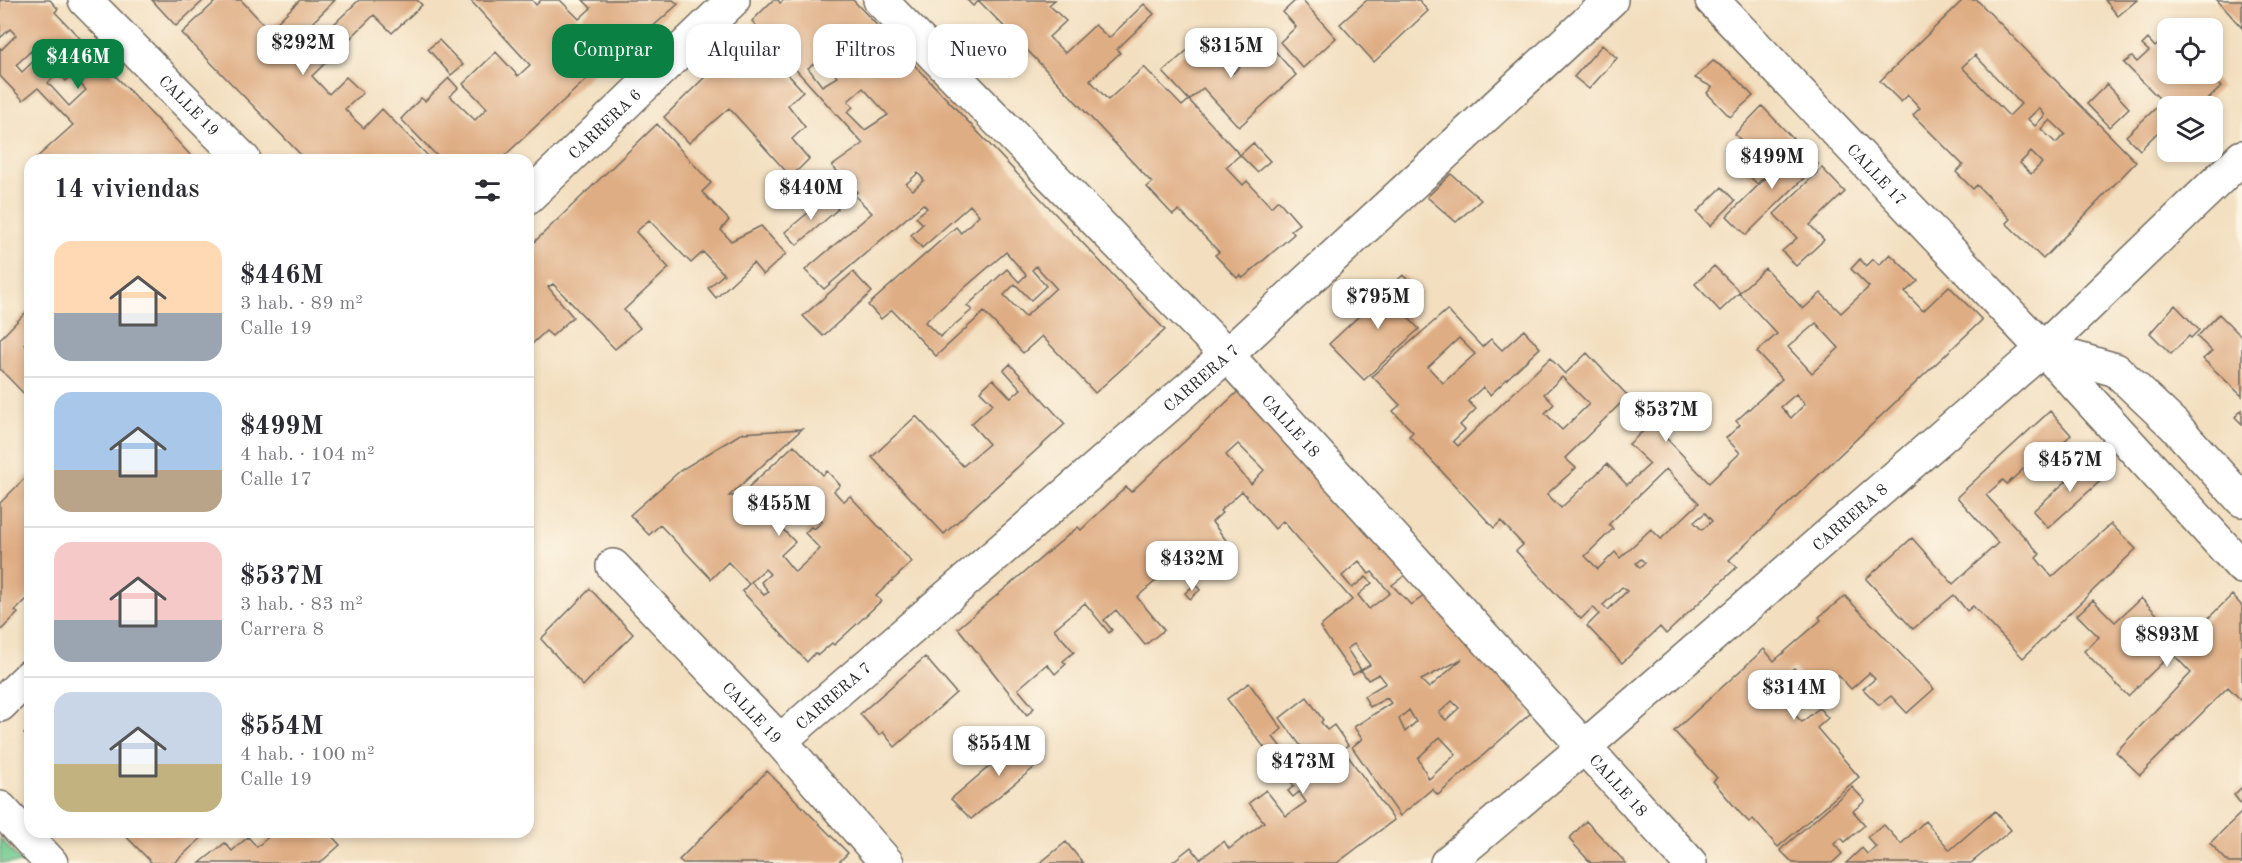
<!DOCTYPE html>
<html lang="es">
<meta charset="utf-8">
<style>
body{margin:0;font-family:"Old Standard TT",serif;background:#f2f2f3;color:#2b2b33;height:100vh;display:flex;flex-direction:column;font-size:22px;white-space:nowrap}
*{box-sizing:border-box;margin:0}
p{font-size:20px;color:#7c7c81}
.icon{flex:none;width:33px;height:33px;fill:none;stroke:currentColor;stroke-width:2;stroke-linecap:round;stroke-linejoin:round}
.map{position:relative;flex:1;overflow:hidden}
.side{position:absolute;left:24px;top:154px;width:510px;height:684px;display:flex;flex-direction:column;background:#fff;border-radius:18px;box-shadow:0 3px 9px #0003}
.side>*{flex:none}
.hud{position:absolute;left:552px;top:24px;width:570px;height:54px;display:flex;gap:12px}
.fabs{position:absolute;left:2157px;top:18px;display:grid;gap:12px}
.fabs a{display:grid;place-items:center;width:66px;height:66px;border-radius:12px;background:#fff;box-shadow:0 3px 9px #0003;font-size:30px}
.price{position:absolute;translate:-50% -51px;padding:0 14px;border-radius:12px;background:#fff;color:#222;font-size:20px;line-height:39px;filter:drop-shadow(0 2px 3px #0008)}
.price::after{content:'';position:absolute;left:50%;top:36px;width:18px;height:14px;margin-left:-9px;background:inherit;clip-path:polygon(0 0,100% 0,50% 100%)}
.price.active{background:#0b8043;color:#fff}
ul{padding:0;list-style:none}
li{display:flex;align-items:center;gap:18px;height:150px;padding:0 30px}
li+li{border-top:2px solid #e1e1e2}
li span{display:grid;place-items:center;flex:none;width:168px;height:120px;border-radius:18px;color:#555}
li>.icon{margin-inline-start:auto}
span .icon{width:72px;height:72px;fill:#fffc;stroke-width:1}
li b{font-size:26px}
h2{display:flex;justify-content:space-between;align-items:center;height:72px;padding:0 30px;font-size:26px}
.chip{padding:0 21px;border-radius:18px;background:#fff;box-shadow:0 3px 9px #0003;font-size:21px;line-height:54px}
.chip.active{background:#0b8043;color:#fff}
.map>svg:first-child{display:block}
</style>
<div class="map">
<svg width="2242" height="863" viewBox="0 0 2242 863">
<rect width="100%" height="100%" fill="#fcf5e5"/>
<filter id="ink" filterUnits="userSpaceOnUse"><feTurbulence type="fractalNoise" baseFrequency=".0167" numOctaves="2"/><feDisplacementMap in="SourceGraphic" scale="12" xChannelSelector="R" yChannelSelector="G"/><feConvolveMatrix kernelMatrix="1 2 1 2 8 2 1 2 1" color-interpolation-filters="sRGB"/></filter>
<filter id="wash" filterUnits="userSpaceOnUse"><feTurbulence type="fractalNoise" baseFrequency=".008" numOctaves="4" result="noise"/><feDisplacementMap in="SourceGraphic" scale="24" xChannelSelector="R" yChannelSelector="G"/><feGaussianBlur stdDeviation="1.35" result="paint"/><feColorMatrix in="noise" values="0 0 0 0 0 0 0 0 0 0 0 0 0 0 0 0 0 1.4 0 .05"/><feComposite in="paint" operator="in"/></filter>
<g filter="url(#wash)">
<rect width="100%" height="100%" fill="#f3dfc0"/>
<path fill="#73cb91" stroke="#4f7b5e" stroke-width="1.5" d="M0,838L22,863H0Z"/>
<g id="blocks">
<path fill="#dfad84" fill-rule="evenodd" d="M0,0H50L58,9L55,12L195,160H34L73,125L38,88L23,100L0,76V48L2,49L16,35L10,29L0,38ZM31,51L37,58L22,72L16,65ZM58,72L66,81L72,75L86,90L69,106L48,83Z
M152,0H204L176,26Z
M217,0H241L269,30L300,0H335L293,42L304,53L359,0H417L422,5L392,33L374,15L312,76L329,94L346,77L363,93L345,109L356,121L364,128L382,109L432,160H306L182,33Z
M470,0H532L536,5L541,0H560L579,19L591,8L583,0H673L678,4L629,48L625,43L500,160H441L401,119L421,98L425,101L449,78L458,88L450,96L475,120L487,108L463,84L496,52L518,76L530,65Z
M773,0H778L780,3L784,0H853L1165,330L1095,393L1042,336L1023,353L984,312L936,356L892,310L881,319L868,305L956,227L961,233L979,215L970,205L922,248L911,235L923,224L916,217L927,208L923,204L824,289L805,270L872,213L854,195L857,192L832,166L863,144L752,21ZM842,51L855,64L845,71L835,59ZM822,58L837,77L822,86L808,68ZM863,88L888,115L865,130L847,112L853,107L848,101ZM918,173L924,180L913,190L906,184ZM1006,252L1026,275L1019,282L1007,269L967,306L972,310L940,337L925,322ZM1036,266L1056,288L1025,317L1004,295L1015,284L1031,300L1046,286L1032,270Z
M967,0H1055L1049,5L1066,21L1049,37L1065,53L1095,25L1109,38L1144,4L1154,14L1117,49L1120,53L1090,80L1108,100L1144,67L1182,106L1189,100L1240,155L1226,167L1243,185L1247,181L1271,207L1278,200L1299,224L1291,230L1294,234L1243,278L1240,275L1237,278L1215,255L1219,252L1179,210L1173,215L1147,187L1152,183L1031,54L979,1L973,6Z
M1296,0H1302L1336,38L1303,68L1280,42L1296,27L1283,12Z
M1367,0H1419L1428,11L1374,62L1340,24Z
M1963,0H1977L2136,162L2043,259L2006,223L2010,219L1977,185L1973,189L1956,172L1963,165L1913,115L1920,108L1908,95L1901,102L1880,81ZM1975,55L2021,104L2009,116L1962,67ZM2039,108L2045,115L2035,126L2028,119ZM2050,120L2065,134L2056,143L2041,129ZM2031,152L2042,163L2031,174L2020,163Z
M2105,0H2137L2118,16Z
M2217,0H2242V28Z
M750,33L803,91L788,105L805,127L792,139L809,159L791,177L729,108L689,143L664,117Z
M2168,35V74H2207L2221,87L2201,106H2167L2124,63L2132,57L2137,62L2149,51L2142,45L2148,39L2155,47Z
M1202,37L1233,73L1267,42L1296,75L1239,127L1203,88L1189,100L1163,72Z
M439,40L463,65L451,75L428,49Z
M1602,45L1617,58L1589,89L1574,77Z
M1713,61L1729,71L1753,96L1730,117L1707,93L1712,87L1695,78Z
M2107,84L2129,108L2109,127L2087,104Z
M1762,106L1798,144L1757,184L1743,169L1755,156L1735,134Z
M2158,106L2168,116V122L2140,150L2126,136Z
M657,124L711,183L702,192L729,220L721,230L731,241L761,226L786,254L763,275L753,263L716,298L708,288L724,274L703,252L691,263L649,220L636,232L669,268L624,310L640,328L615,349L553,284L548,287L573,317L552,336L546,331L532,344L528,340V248Z
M1253,143L1270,161L1257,172L1240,155Z
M1799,145L1818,164L1746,235L1727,216Z
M1822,168L1845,192L1810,225L1824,240L1796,266L1782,251L1797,238L1774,214Z
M1451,174L1481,200L1456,222L1427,197Z
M1722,187L1735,201L1710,226L1697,212Z
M827,197L838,209L797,245L785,232Z
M1890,254L1918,281L1905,292L1923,311L1949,286L1982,320L1729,560L1737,567L1666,634L1660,627L1622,663L1587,626L1599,614L1593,607L1581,619L1558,596L1516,551L1523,545L1501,521L1494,528L1409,436L1413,432L1393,411L1400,405L1372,376L1447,310L1482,347L1491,339L1502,350L1524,330L1540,348L1490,395L1483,387L1468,401L1476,409L1460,425L1465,430L1453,441L1458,446L1550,358L1565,374L1587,353L1628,396L1565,458L1576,468L1547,494L1561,508L1607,464L1627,485L1650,464L1629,444L1652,423L1709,483L1740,453L1726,438L1740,425L1736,421L1782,379L1757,352L1777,334L1739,293L1720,311L1695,284L1714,266L1740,292L1765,268L1803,309L1821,293L1841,313L1869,287L1851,269L1860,259L1866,266L1873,259L1879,265ZM1816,323L1839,348L1812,373L1788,347ZM1459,338L1475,354L1443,383L1428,367ZM1562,377L1589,404L1562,430L1545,413L1554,404L1544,394ZM1796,394L1805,404L1791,418L1781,407ZM1666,469L1699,503L1661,539L1651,529L1620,558L1615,552L1598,569L1585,556L1613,529L1609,524ZM1705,513L1712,521L1702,530L1694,522ZM1641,559L1645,563L1640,568L1636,563ZM1622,587L1627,591L1608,610L1603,605Z
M853,272L872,292L823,336L803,316Z
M1403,275L1420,293L1402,311L1419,329L1364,380L1329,344Z
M2175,305L2199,330L2191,338L2189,336L2171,354L2150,333Z
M30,308V339L24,344L30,351V400L0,369V339Z
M2219,314L2242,337V396L2203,359L2212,351L2197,337Z
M1010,364L1065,424L944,534L872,457L916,416L963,466L989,444L971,424L993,404L980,391L993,379L1011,398L1021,389L1004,370Z
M1248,382L1415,568L1392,585L1411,605L1434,589L1531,713L1438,795L1432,789L1400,816L1352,747L1362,739L1354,727L1391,703L1387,698L1370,707L1364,696L1386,683L1379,674L1368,680L1361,670L1370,665L1354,644L1347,649L1361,670L1353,675L1320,627L1352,600L1283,521L1275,529L1242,491L1220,511L1222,513L1212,522L1229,544L1222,550L1219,546L1208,556L1199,544L1137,597L1164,630L1145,645L1116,610L1104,620L1112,630L1109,633L1085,603L1054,629L1074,652L1063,661L1066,664L1055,674L1047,664L1018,689L1034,708L1027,715L958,628L1078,527L1081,530L1126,487L1131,492ZM1238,444L1264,470L1251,484L1226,455ZM1359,561L1369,574L1372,572L1390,593L1369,609L1358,595L1372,583L1366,577L1352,588L1342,576ZM1462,659L1429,688L1421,680ZM1452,701L1459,708L1446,720L1439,713ZM1409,710L1416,722L1405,732L1399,719ZM1440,737L1456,754L1429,779L1418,758Z
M2242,410V424L2235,417Z
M2050,411L2071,435L2034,468L2030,463L2007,484L2003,480L1986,495L2040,554L2036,558L2052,577L2111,524L2136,549L2023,658L1973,606L1967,611L1954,595L1913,629L1866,579L1912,538L1953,584L1998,543L1957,497Z
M802,429L729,496H739L794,445L823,475L827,471L840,485L834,491L841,499L844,501L850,496L912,562L876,596L881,601L858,623L834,645L832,643L818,655L815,653L807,662L742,591L749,584L728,562L711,579L660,525L649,535L630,515L681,470L742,433ZM799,497L822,522L814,529L811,527L805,533L820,549L795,572L781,555L795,542L774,520ZM765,569L770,574L761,582L769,592L764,595L751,582Z
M2092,458L2107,475L2048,528L2033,511Z
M30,473V596L15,611L18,613L0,631V503Z
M1195,584L1200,590L1190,599L1185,593Z
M590,589L633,634L583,686L541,639Z
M2232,595L2242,606V701L2228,687L2140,775L2116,752L2191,673L2172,653L2128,696L2084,651L2099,637L2077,615L2093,600L2115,622L2141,598L2184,642Z
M1845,596L1934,689L1907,713L1891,696L1879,705L1863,689L1875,679L1869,673L1851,689L1838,675L1815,693L1794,668L1786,674L1809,699L1793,713L1802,722L1819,708L1828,718L1817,728L1859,777L1778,847L1753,819L1749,822L1740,813L1713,781L1717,778L1674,731L1764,649L1774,661L1821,620L1819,617Z
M925,657L956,693L895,747L883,732L879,735L860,714Z
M1249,683L1282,729L1273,737L1288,756L1298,751L1314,772L1318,769L1280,718L1307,697L1323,720L1321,722L1327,730L1334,725L1348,745L1343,749L1394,820L1337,863H1171L1191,847L1200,859L1224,841L1229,849L1264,822L1249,803L1266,790L1286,816L1306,802L1299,792L1293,797L1288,791L1294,786L1227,699Z
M30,728V740L24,734Z
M1026,735L1046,758L971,819L951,799Z
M767,771L848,853L838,863H683L679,860Z
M1852,787L1865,801L1853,811L1865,825L1845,842L1841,838L1834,844L1842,854L1832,863H1793L1780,850Z
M2242,787V805L2234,795Z
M1995,811L2011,830L1971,863H1846L1862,848L1867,854L1876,847L1867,837L1884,825L1901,844L1925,821L1950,850Z
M2242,812V863H2229L2210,843Z
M1586,821L1623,860L1626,863H1591L1569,839Z
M122,832H208L174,863H152Z
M274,832H328L340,845L320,863H200L225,843L232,851L248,837L257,847Z
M1066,842L1083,863H1040Z"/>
</g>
</g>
<g filter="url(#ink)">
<use href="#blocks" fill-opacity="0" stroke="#716a5f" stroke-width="1.5"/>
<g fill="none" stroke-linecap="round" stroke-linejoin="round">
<g stroke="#716a5f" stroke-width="36">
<g id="street">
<path id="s1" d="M85,0L244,160"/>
<path id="s2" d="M880,0L1227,355L1690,863"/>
<path id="s3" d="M1712,0L2043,349L2242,567"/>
<path id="s4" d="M528,197L733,0"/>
<path d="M2043,349L2116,370L2174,425L2242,500"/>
<path id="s5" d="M613,566L780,741L887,863"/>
<path d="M0,705L30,676"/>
<path id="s6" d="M780,741L1227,355L1611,0"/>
<path d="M0,808L51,863"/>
<path id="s7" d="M1447,863L1583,748L2043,349L2242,157"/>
</g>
</g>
<use href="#street" stroke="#fff" stroke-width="33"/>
</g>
</g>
<g text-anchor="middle" stroke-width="5" stroke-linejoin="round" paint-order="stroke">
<g font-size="16" fill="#2b2b2b" stroke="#fcf5e5">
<text dy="6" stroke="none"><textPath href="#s1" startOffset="148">CALLE 19</textPath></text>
<text dy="6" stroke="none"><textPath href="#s4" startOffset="106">CARRERA 6</textPath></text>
<text dy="6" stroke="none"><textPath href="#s3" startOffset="240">CALLE 17</textPath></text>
<text dy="6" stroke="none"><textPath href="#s6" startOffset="556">CARRERA 7</textPath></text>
<text dy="6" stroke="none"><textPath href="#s2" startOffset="592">CALLE 18</textPath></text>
<text dy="6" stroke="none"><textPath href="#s7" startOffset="531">CARRERA 8</textPath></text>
<text dy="6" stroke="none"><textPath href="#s6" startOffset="70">CARRERA 7</textPath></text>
<text dy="6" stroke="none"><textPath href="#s5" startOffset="202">CALLE 19</textPath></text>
<text dy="6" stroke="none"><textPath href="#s2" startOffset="1078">CALLE 18</textPath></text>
</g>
</g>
</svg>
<div class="fabs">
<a><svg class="icon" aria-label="locate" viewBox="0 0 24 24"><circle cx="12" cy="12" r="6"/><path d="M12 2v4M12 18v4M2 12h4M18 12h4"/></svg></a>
<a><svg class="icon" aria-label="layers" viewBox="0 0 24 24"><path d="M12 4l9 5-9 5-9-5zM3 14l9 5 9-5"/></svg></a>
</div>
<b class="price" style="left:303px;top:76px">$292M</b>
<b class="price" style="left:1231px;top:79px">$315M</b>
<b class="price active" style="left:78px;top:90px">$446M</b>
<b class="price" style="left:1772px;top:190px">$499M</b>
<b class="price" style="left:811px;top:221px">$440M</b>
<b class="price" style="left:1378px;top:330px">$795M</b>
<b class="price" style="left:1666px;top:443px">$537M</b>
<b class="price" style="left:2070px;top:493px">$457M</b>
<b class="price" style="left:779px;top:537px">$455M</b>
<b class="price" style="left:1192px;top:592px">$432M</b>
<b class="price" style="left:2167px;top:668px">$893M</b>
<b class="price" style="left:1794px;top:721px">$314M</b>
<b class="price" style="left:999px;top:777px">$554M</b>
<b class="price" style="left:1303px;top:795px">$473M</b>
<div class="hud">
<a class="chip active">Comprar</a>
<a class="chip">Alquilar</a>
<a class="chip">Filtros</a>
<a class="chip">Nuevo</a>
</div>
<section class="side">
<h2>14 viviendas<svg class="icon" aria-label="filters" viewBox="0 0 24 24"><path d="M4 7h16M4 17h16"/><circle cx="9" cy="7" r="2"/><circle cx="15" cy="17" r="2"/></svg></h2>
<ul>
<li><span style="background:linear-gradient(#ffd9b3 60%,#9aa5b1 0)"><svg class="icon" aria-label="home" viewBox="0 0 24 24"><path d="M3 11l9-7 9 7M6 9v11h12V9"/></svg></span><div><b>$446M</b><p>3 hab. · 89 m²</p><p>Calle 19</p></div></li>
<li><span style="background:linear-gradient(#a9c7e8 65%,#b9a48a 0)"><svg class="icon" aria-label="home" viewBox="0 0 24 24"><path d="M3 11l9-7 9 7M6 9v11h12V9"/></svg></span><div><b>$499M</b><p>4 hab. · 104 m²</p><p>Calle 17</p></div></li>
<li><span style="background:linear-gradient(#f6c9c9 65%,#9aa5b1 0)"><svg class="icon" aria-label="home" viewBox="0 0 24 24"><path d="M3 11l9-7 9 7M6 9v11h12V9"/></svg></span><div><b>$537M</b><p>3 hab. · 83 m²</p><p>Carrera 8</p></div></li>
<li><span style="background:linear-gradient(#c9d6e8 60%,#c2b280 0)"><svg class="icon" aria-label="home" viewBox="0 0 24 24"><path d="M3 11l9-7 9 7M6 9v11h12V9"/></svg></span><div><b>$554M</b><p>4 hab. · 100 m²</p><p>Calle 19</p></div></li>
</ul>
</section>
</div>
